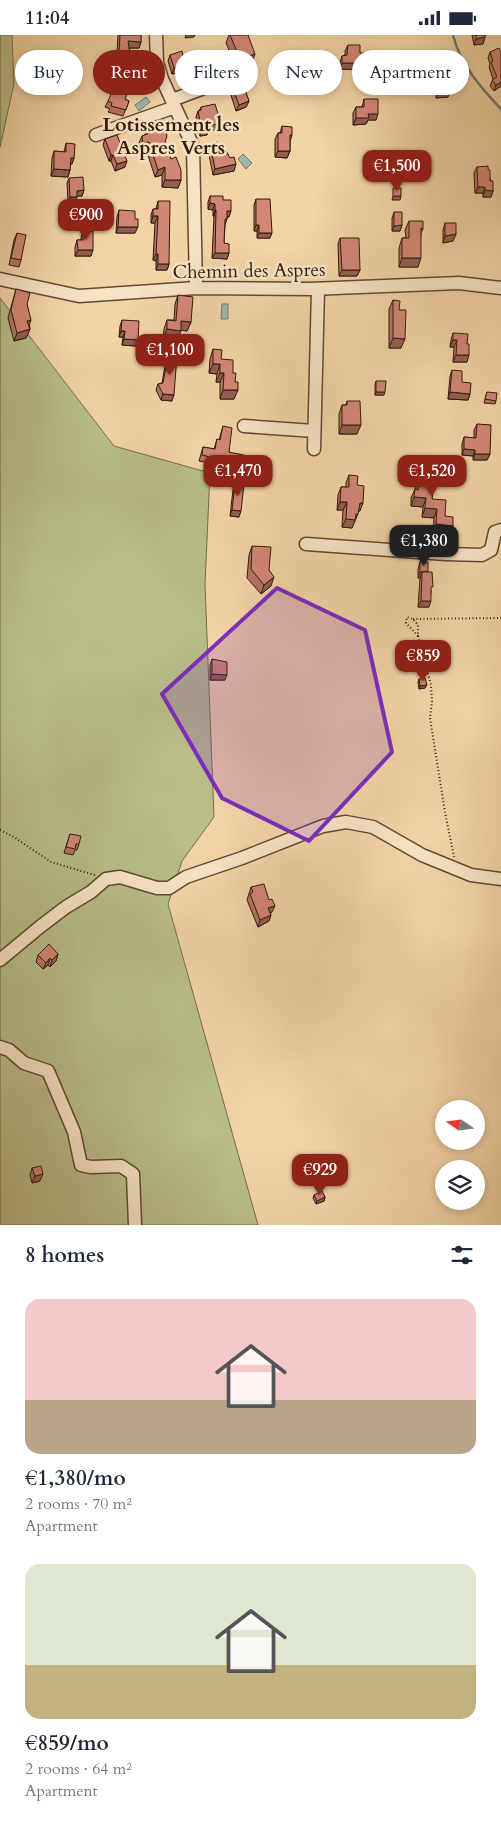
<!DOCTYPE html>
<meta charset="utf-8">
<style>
body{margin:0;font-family:Cardo,serif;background:#f2f2f3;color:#1f2937;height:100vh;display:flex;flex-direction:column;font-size:19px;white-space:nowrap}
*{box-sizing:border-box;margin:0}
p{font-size:16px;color:#747a83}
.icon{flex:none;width:28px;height:28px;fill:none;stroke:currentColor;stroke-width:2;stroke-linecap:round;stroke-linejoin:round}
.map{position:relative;height:1190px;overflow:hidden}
.side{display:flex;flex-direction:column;background:#fff;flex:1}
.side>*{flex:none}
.banner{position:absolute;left:15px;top:15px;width:471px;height:45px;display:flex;gap:10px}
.needle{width:32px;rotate:284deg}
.tools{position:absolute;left:435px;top:1065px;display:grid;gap:10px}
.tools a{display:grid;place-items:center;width:50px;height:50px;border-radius:50%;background:#fff;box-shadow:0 2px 8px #0003;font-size:25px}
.price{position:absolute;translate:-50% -42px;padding:0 11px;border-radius:10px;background:#8f2418;color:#fff;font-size:16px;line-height:32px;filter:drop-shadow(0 1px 2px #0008)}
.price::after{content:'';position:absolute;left:50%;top:30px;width:15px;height:11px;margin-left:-8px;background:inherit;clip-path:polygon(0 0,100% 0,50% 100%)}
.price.current{background:#222;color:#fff}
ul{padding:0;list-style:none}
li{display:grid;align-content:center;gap:10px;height:265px;padding:0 25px}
li span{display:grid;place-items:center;height:155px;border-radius:15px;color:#555}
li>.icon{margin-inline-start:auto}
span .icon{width:90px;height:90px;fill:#fffc;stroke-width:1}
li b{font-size:21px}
h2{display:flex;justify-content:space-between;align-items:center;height:60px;padding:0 25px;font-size:21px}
.chip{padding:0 18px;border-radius:22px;background:#fff;box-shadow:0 2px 8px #0003;font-size:18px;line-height:45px}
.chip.current{background:#8f2418;color:#fff}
.status{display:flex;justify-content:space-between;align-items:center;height:35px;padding:0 25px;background:#fff;direction:ltr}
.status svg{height:14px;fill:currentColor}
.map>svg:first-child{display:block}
</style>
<div class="status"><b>11:04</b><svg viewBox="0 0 49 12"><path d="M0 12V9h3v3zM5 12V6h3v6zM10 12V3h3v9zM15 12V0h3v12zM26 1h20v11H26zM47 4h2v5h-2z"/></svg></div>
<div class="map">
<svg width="501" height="1190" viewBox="0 0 501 1190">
<rect width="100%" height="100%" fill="#f3d4a6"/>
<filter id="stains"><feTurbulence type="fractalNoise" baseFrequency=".004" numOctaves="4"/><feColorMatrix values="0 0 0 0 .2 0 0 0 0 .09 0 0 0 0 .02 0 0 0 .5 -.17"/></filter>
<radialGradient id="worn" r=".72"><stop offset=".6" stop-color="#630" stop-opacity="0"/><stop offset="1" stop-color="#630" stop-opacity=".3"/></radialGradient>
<path fill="#b8bd89" stroke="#746c49" d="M0,0H12L14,49L0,112Z
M0,263L114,411L210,438L205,549L214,782L182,826L168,869L258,1190H0Z"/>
<path fill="#9db7ae" stroke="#71796c" d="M146,62L150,67L139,76L135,70Z
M243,119L252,128L246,134L238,124Z
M222,269H228V284H221Z
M320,1125L328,1144L320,1147L312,1129Z"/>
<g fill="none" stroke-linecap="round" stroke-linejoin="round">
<path stroke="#71796c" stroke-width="2.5" d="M453,0C460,29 481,53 501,74"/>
<g stroke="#614930" stroke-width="15">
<path id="minor" d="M156,0L157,27L162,44L193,111L196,253
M172,65L220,47
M96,100L175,72
M0,244L79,261L196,253L310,254L459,248L501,253
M244,391L314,396
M314,414L318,254
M306,509L446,519L482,520L491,515L495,497L501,495
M0,925L41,891L66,872L91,857L106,844L120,842L157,853H169L186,842L242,823L323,791L346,787L373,792L422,820L471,840L501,844
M0,1012L9,1015L24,1028L48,1036L74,1097L81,1130L91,1132L121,1131L133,1139L135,1190"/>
</g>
<path stroke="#301b09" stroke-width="2" stroke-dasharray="1 2.5" stroke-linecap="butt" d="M413,584L501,583
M418,601L406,588L407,582L413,584L418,590V601L431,650L432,666L430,683L445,777L454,822
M0,795L14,802L51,827L95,840"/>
<use href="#minor" stroke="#f7e3c5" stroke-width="12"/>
</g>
<path fill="#b57365" stroke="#301b09" d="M118,0H141V7L139,13H129L133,39L131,45L122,46V42L110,43L109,33L111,27H113V24L115,18H117Z
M229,0H248L252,28L237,33L226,8Z
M472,0H485V2L483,9L474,10Z
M348,10L363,35L340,34V27L342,21L345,20V16Z
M490,17H501V51L494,56L490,51L493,44L489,32L490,29L488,23Z
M170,20L183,21L197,32L195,38L179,43L177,38L172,39L168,26Z
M438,37L451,55L448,62L436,63V44Z
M231,48L247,54L246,58L249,66L246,72L236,76L229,54Z
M125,64L129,66L123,81L108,77L110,74L105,72L108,66Z
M364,64L376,85H368L366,89L353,90V78L356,72H362Z
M201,72L219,94L208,96L207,100L200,101L196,82L198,76H199Z
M147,90L165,107L171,124L181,145L178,153L162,152V140L155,142L146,114L141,115L139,108L142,101L145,100V98Z
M282,91L292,100L290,107V116L287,123L275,122V104L278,98H280Z
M105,104L125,132L115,136L111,126H109L103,110Z
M66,108L74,123L72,129H70V135L68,142L51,141L52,123L54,116L64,117Z
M210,109L217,111L234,136L213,140L208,115Z
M477,132L488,134L493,156L491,162H483V158H475L474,138Z
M69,143L84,155L82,161H77L75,168H68L67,148Z
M210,161L223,165L229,182H227V184L225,190L224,208L229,218L227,224L212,223L214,181H213V175L208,174V167Z
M256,164L270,203H257V196H254V170Z
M158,166L169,229L167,235H156V226L153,225L155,188H151V180L153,174H156Z
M119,175L135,184V198H116L117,182Z
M394,177L402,190L400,196H392V183Z
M409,186L423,194L421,198L418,232H399V213L402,203H406L405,195Z
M445,188L456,199L453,206L443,208V195Z
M83,196L91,221H75V212L77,205H81V202Z
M17,198L21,225L19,232L9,230L14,205Z
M340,203L360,235L357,241H339L338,209Z
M16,254L27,269L30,294L26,303L14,306L8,283Z
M178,260L191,287L187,296L181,295L177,305L163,304L164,294L167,285H174L175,269Z
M393,265L399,275L401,313H389V274Z
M122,285L136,311L122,310L123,302H119L120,291Z
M453,298L467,309V327H453L454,312H450L451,305Z
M213,314L233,338L234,364H220V347H216L217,339L209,338L210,324Z
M168,320L172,366L161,365L156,355L158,349L162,348L166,325Z
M452,335L470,359L468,365L448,364L450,341Z
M376,346L384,360H375V349Z
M487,357L496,366L495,369L484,368Z
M347,366L357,399H339V379L342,370H346Z
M477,389L490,419L487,425H473V421L462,420V409L464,402L474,403V395Z
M223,391L229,417L246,429L244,435L212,427V429L199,426L203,412L214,414L217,404L219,405Z
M420,431L431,455L432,464L453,491L449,500L433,498L434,483L422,482L423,472L411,471V463L415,454L416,440Z
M349,440L357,450L360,476H358L352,493L342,492L343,475H337L338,460L341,452H346V448Z
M235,449L239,482L230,481L233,455Z
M252,511L269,535L271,551L261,559L247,543L249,520Z
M420,527L428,537L431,557L429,572H418L420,543H418V534Z
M212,624L225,645H210V630Z
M419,644L425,653L419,654L418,647Z
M70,799L79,809L77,815H75L73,820L64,818Z
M251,852L272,877L270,878L271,880L269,886L258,892L247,865Z
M58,919L56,926L50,932L48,930L43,934L36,927L38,920Z
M32,1133L40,1146L32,1148L30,1140Z
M314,1160L325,1162L324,1166L316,1169L313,1163Z"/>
<path fill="#935e53" stroke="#301b09" d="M186,0H195L194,2L185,3Z
M485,2L483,9L474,10L476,4Z
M128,6L141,7L139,13H126Z
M255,19L252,28L237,33L240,24Z
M342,28H365L363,35L340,34Z
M179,32L177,38L172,39L174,33Z
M197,32L195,38L179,43L181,38Z
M124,35L122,42L110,43L113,37Z
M133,39L131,45L122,46L125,40Z
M501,47V51L494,56L496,50Z
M451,55L448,62L436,63L439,56Z
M249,66L246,72L236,76L239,70Z
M368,79H378L376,85H368L366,89L353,90L356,83Z
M221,88L219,94L208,96L207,100L200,101L202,95L208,91Z
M149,107L146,114L141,115L143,108Z
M278,116H290L287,123L275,122Z
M111,120H113L111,126H109Z
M71,123H74L72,129H68Z
M127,126L125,132L115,136L117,129Z
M236,129L234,136L213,140L215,134Z
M165,132L162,140L155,142L158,135Z
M54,134L70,135L68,142L51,141Z
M165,145H181L178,153L162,152Z
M478,152H485L483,158H475Z
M84,155L82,161H75L77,156Z
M485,155L493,156L491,162H483Z
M393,161H401L400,165H392Z
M70,162H77L75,168H68Z
M210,168L215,169L213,175L208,174Z
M215,175H216L214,181H213Z
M227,176H231L229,182H225Z
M153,181H158L155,188H151Z
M256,190H259L257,196H254Z
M402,190L400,196H392L394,191Z
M118,192H138L135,198H116Z
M259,198H272L270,203H257Z
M456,199L453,206L443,208L445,201Z
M78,215H93L91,221H75Z
M215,218H229L227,224L212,223Z
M156,219H158L156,226L153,225Z
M402,223H421L418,232H399Z
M158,229H169L167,235H156Z
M342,235H360L357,241H339Z
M31,285L28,294L27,286Z
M181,286L191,287L187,296L178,295Z
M30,294L26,303L14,306L17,298Z
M167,294L181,296L177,305L163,304Z
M121,296H125L123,302H119Z
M393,303L405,304L401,313H389Z
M124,304L138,305L136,311L122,310Z
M453,305H457L454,312H450Z
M456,320H469L467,327H453Z
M213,329H220L217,339L209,338Z
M220,338H224L220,347H216Z
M223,355H238L234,364H220Z
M376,357H385L384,360H375Z
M450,357L470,359L468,365L448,364Z
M163,359L174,360L172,366L161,365Z
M342,390H361L357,399H339Z
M464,414L475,415L473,421L462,420Z
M475,419H490L487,425H473Z
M414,462L426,463L423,472L411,471Z
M340,467H347L343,475H337Z
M360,468H363L360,476H356Z
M425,473L437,474L434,483L422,482Z
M232,475L241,476L239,482L230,481Z
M356,479H358L352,493L342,492L346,484Z
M436,489L453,491L449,500L433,498Z
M428,536L422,537L420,543H418L420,537Z
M274,542L271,551L261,559L264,550Z
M421,566H431L429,572H418Z
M212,639L227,640L225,645H210Z
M427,650L425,653L419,654L420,651Z
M275,871L272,877L266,879L268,873Z
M271,880L269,886L258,892L260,885Z
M58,919L56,926L50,932L52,925Z
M50,923L48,930L43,934L46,928Z
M43,1139L40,1146L32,1148L35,1141Z
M325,1162L324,1166L316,1169L317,1166Z"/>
<path fill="#d28676" stroke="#301b09" d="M120,0H141V7L128,6L133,39L125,40L124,35L113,37L111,27L117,26L115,18H119Z
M230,0H248L255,19L240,24Z
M476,0H485V2L476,4Z
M348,10H360V18H365V28H342V21L347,20Z
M499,13L501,17V47L496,50L492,45L497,42L491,27L493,26L490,17Z
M182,16L183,21L193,18L197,32L181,38L179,32L174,33L170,20Z
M438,37H450L451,55L439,56Z
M243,44L247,54L245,55L249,66L239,70L231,48Z
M114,52L128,57L125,64L129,66L126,75L111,71L112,68L108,66Z
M364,64H378V79H368L369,83H356V72H364Z
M215,69L221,88L208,91L209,94L202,95L198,76L201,75V72Z
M157,85L162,95L165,93L167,101L165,107L171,124L176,122L181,135V145H165V132L158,135L149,107L143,108L142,101L150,98L147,90Z
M282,91L292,92V100H290V116H278V98H282Z
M117,100L127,126L117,129L113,120H111L105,104Z
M217,107V111L223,110L230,123L234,122L236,129L215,134L210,109Z
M66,108L75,109L74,123H71L70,135L54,134V116L66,117Z
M488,131V134L490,135V146H493V156L485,155V152H478L477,132Z
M83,142L84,155L77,156V162H70L69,143Z
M393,153H401V161H393Z
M210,161H223V165H231V176H227V184H225L224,208L229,209V218H215L216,175H215V169L210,168Z
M256,164H270L272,198H259V190H256Z
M158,166H170L169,229H158V219H156L158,181H153V174H158Z
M119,175L135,176V184H138V192H118Z
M394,177H402V190L394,191Z
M409,186H423V194L421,193V223H402V203H409Z
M445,188H456V199L445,201Z
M83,196H93V215H78L77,205H83Z
M17,198L26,200L21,225L11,223Z
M340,203H359L360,235H342Z
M16,254L30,258L27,269L31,285L27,286L30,294L17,298L11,275Z
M178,260L193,262L191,287L181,286V296L167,294V285L176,286Z
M393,265L400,266L399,275H406L405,304L393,303Z
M122,285L139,286L138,305L124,304L125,296H121Z
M453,298L468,299L467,309H469V320H456L457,305H453Z
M213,314L222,315L221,324L233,325V338H236L235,347H238V355H223L224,338H220V329H213Z
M168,320H177L174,360L163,359L158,349L163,348Z
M452,335L462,336V347L471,348L470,359L450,357Z
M376,346H386L385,357H376Z
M487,357L497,358L496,366L485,364Z
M347,366H360L361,390H342V370H347Z
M477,389L491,390L490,419H475V415L464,414V402L476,403Z
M223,391L232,393L229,417L248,421L246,429L214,421V423L202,420L203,412L215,414L217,404L220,405Z
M420,431L432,432L431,455L433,456L432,464L446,465L445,481L453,482V491L436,489L437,474L425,473L426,463L414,462L415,454L418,455Z
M349,440L358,441L357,450L364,451L363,468H360L358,479H356L355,485L346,484L347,467H340L341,452H349Z
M235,449H244L241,476L232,475Z
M252,511L271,512L269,535L274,542L264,550L251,534Z
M420,527H428V536L420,537Z
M422,537H432L433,552H431V566H421Z
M212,624L227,627V640L212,639Z
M425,643L427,650L420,651L419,644Z
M70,799L81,801L79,809H76L75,814L66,812Z
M264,849L269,865L272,864L275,871L268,873L271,880L260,885L250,859L253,857L251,852Z
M49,909L58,919L52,925L50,923L46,928L38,920Z
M41,1131L43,1139L35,1141L32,1133Z
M322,1156L325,1162L317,1166L314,1160Z"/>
<path fill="#7b2cbf" fill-opacity="0.2" stroke="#7b2cbf" stroke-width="4" stroke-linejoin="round" d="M277,553L365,595L392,717L309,806L222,763L162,659Z"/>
<g text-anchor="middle" stroke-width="5" stroke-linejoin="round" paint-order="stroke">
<g font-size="19" fill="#301b09" stroke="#f7e3c5">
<text transform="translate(249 235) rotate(-1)" y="7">Chemin des Aspres</text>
</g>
<g font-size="20" font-weight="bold" fill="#301b09" stroke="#f7e3c5">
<text x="171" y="96">Lotissement les<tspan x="171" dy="23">Aspres Verts</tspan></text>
</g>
</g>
<rect width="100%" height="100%" filter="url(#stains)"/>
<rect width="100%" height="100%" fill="url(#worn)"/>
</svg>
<div class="tools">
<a><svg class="needle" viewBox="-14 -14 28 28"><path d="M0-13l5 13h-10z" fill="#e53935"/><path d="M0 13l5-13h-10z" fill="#747a83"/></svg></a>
<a><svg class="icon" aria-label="layers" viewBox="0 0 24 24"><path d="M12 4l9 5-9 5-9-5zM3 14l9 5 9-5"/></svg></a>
</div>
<b class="price" style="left:397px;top:157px">€1,500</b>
<b class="price" style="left:86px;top:206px">€900</b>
<b class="price" style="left:170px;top:341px">€1,100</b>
<b class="price" style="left:238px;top:462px">€1,470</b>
<b class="price" style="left:432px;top:462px">€1,520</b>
<b class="price current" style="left:424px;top:532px">€1,380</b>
<b class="price" style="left:423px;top:647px">€859</b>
<b class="price" style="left:320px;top:1161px">€929</b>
<div class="banner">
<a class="chip">Buy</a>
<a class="chip current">Rent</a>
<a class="chip">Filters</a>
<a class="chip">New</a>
<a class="chip">Apartment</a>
</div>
</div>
<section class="side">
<h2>8 homes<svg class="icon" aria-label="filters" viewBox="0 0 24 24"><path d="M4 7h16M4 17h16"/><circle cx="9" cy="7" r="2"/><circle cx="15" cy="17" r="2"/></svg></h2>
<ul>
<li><span style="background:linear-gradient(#f6c9c9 65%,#b9a48a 0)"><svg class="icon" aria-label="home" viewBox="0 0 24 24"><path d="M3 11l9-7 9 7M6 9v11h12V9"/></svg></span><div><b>€1,380/mo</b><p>2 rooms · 70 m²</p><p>Apartment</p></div></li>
<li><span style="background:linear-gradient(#dfe7d0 65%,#c2b280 0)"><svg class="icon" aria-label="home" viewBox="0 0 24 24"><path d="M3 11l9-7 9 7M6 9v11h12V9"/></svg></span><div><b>€859/mo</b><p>2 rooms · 64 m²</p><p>Apartment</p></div></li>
</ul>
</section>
